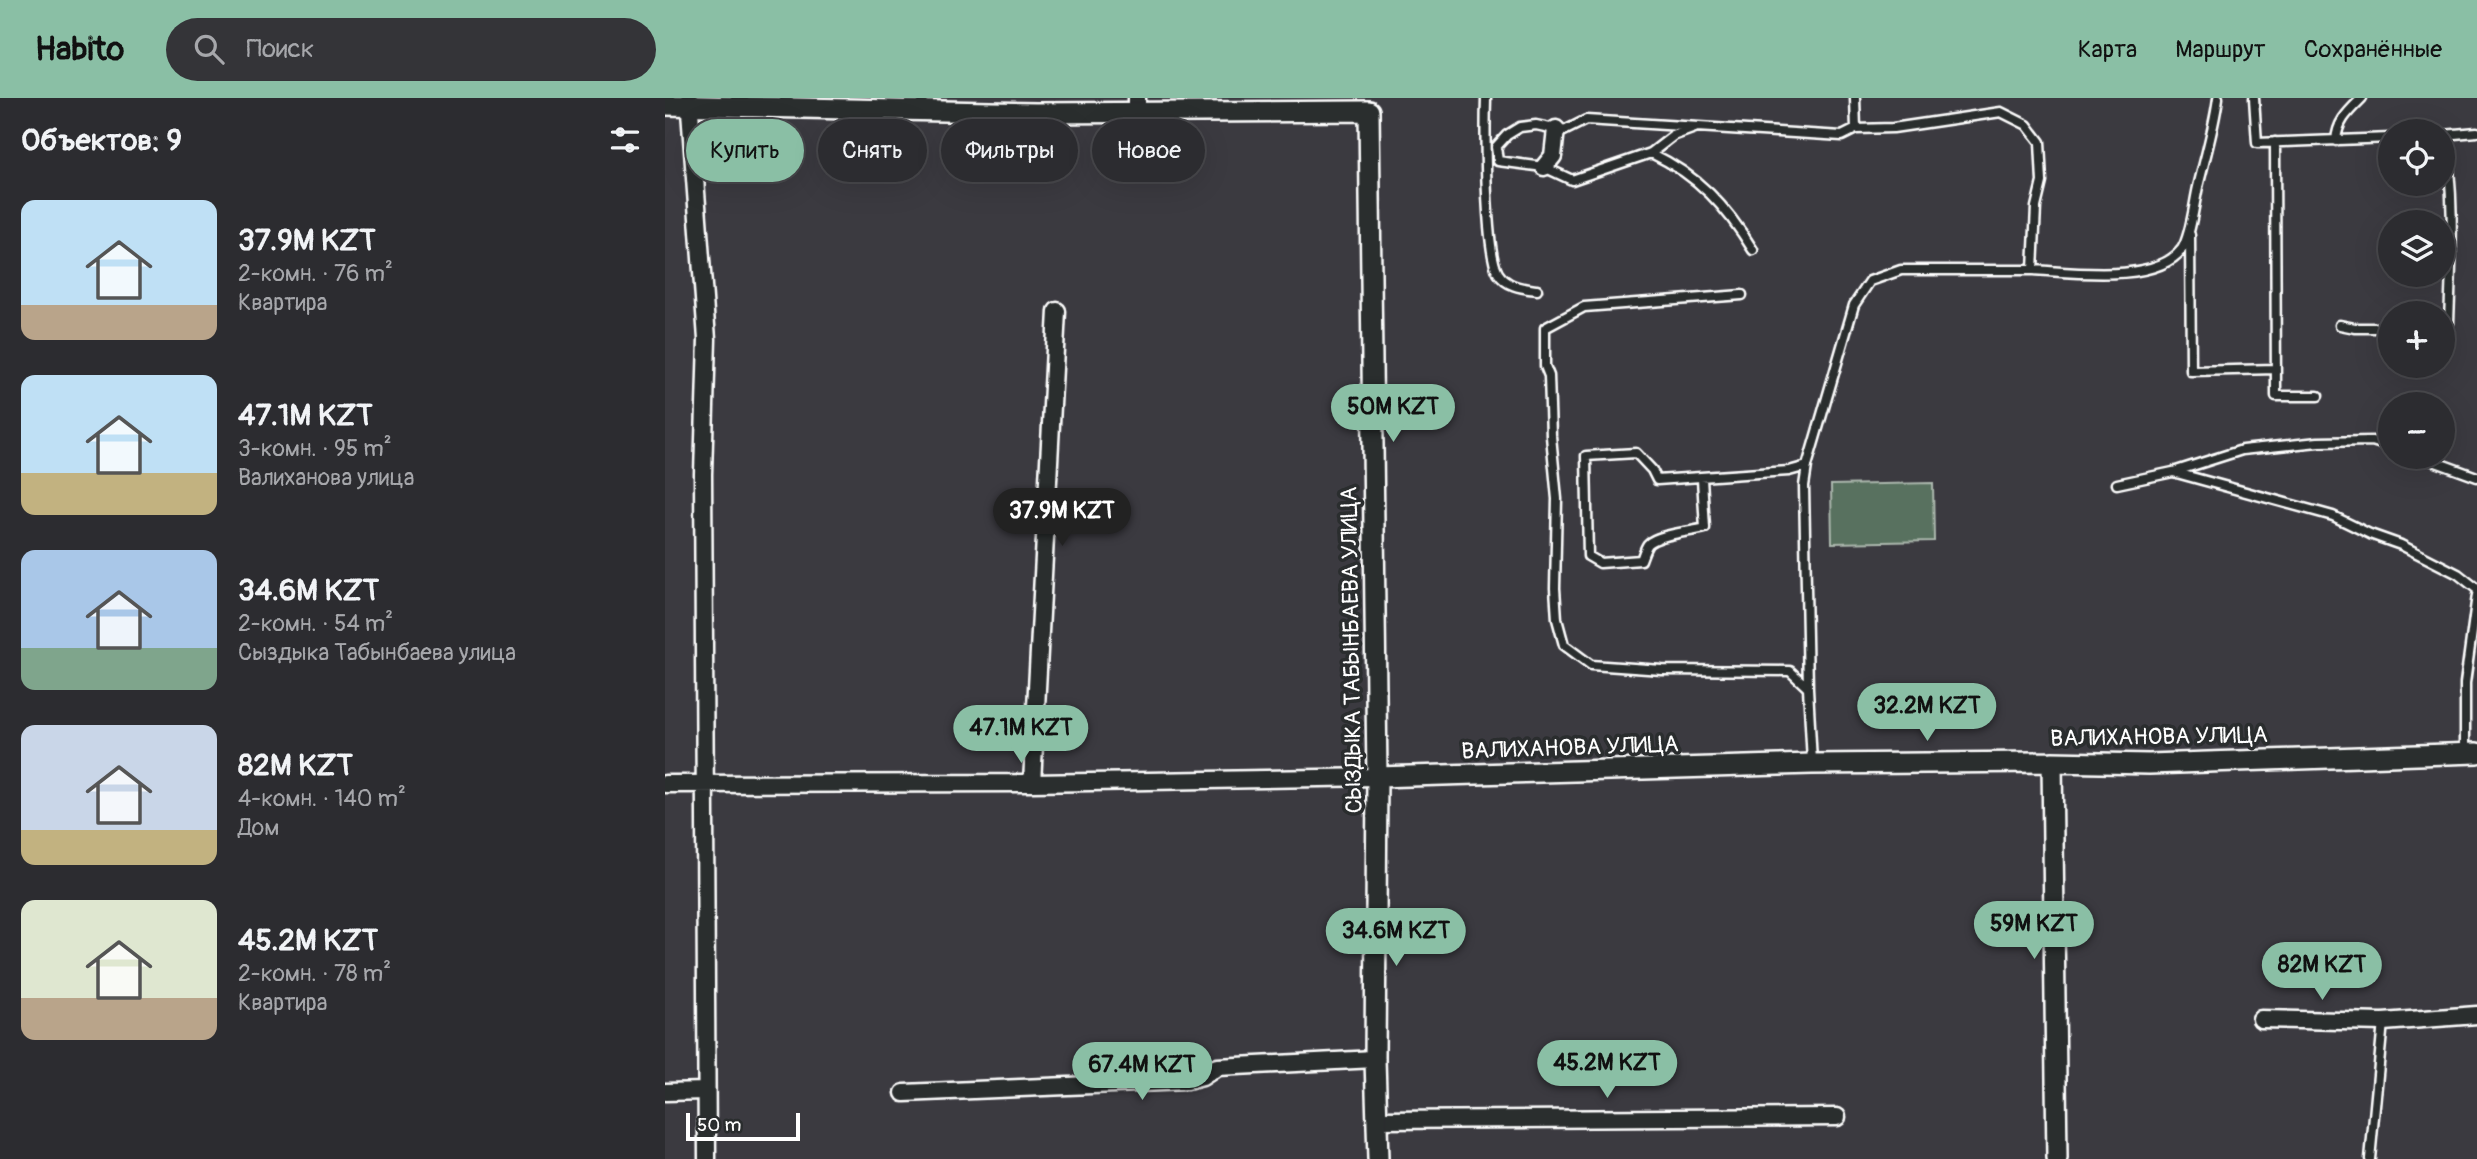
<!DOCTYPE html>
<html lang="ru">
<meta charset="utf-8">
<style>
body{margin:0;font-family:Pangolin,sans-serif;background:#343438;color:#f1f3f6;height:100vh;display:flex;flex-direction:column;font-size:26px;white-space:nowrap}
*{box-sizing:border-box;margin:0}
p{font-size:23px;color:#a6a7ab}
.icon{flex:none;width:38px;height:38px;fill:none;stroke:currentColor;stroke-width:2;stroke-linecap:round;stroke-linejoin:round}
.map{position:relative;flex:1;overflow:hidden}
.details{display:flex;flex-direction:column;background:#2c2c30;width:665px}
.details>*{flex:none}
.hud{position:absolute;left:21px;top:21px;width:665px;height:63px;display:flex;gap:14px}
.fabs{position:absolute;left:1713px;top:21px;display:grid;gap:14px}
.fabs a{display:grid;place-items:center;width:77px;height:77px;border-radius:50%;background:#2c2c30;box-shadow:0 7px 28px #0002,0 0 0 2px #48484c;font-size:35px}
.scale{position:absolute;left:21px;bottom:18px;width:114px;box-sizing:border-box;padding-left:7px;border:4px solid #fff;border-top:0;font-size:19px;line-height:24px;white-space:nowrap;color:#fff;-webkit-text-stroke:5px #2a2d2e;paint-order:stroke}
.price{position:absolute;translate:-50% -60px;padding:0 16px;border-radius:24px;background:#8abfa5;color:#111;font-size:23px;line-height:46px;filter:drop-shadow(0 2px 4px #0008)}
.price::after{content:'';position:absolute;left:50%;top:42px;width:21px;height:16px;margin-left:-10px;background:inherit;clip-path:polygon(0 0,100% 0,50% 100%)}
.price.selected{background:#222;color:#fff}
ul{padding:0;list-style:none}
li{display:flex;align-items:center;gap:21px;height:175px;padding:0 21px}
li span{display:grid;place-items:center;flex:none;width:196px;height:140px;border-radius:14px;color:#555}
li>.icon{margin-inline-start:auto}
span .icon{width:84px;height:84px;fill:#fffc;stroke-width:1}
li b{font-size:30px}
h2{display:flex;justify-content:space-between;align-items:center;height:84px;padding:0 21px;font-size:30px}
.tag{padding:0 24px;border-radius:32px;background:#2c2c30;box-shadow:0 7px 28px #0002,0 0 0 2px #48484c;font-size:24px;line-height:63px}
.tag.selected{background:#8abfa5;color:#111}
header{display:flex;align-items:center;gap:42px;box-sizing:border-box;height:98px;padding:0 35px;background:#8abfa5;color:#111}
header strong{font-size:33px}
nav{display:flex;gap:38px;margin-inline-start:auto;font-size:24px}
.search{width:490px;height:63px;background:#343438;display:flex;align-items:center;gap:18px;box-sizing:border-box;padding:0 24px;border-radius:38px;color:#a6a7ab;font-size:26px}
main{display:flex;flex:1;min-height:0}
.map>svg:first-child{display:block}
</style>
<header>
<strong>Habito</strong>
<div class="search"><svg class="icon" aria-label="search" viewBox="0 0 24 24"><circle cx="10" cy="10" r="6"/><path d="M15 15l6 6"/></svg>Поиск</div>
<nav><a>Карта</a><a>Маршрут</a><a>Сохранённые</a></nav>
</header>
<main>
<section class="details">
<h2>Объектов: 9<svg class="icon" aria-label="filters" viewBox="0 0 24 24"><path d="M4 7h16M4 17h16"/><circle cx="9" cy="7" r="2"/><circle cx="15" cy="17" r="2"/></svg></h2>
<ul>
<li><span style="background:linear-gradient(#bfe0f5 75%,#b9a48a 0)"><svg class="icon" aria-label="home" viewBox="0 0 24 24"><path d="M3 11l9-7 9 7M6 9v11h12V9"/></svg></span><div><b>37.9M KZT</b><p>2-комн. · 76 m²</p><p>Квартира</p></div></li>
<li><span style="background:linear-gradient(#bfe0f5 70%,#c2b280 0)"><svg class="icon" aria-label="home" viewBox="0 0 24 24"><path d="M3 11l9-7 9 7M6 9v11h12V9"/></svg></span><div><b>47.1M KZT</b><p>3-комн. · 95 m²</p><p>Валиханова улица</p></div></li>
<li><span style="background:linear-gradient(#a9c7e8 70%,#7fa58c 0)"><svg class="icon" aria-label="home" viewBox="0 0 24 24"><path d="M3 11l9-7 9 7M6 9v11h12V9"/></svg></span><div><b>34.6M KZT</b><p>2-комн. · 54 m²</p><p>Сыздыка Табынбаева улица</p></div></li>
<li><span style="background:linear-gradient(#c9d6e8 75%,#c2b280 0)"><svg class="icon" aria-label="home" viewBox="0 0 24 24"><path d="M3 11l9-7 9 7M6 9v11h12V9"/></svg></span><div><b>82M KZT</b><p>4-комн. · 140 m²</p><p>Дом</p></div></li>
<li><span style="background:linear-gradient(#dfe7d0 70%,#b9a48a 0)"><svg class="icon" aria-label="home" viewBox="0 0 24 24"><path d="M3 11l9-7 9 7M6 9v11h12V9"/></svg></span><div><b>45.2M KZT</b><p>2-комн. · 78 m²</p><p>Квартира</p></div></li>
</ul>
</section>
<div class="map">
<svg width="1812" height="1061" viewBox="0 0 1812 1061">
<rect width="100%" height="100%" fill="#3b3a40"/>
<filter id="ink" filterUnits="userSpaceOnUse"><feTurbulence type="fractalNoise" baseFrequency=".0143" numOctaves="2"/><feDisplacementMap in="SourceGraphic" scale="14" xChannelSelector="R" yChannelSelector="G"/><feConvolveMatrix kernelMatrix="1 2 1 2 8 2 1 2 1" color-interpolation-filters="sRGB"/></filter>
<g filter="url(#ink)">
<path fill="#59715e" stroke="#acb8ae" stroke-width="2" d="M1268,385L1269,443L1167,445L1166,387Z"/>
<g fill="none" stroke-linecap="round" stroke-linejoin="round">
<g stroke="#fff" stroke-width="13">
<path id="service" d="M821,0C820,31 820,153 833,175C842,189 857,190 872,192
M1589,0L1592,45L1726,40
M1030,30L1008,38L986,55L907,82L879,69L833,63L831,49L842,37L855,29L871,27L899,33L921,22L1177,38L1191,31
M1778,37L1812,34
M1671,43C1672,23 1684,13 1697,0
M1610,44L1611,298H1653
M986,55C1034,78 1061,108 1088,152
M1525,137L1526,273L1611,271
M1368,172C1407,174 1491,186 1517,151C1526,137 1529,106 1533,89C1540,60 1549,30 1553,0
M1077,197L919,209L880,230V268L884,278L886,338L892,401L890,490L892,521L899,547L926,567L997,572L1125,573L1143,590L1147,664
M1675,227L1690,230H1726
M1778,229L1784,225C1786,163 1791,99 1779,37
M1726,349L1707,343L1653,344L1577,352L1508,374L1668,418L1705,436L1736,447L1793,476L1812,491
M1757,359L1812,379
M1037,381L1040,430C1026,434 993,436 983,446C980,450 978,457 976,462L935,465L923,458L921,358L971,355L987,372L992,382L1124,373L1142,368
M1452,386L1508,374
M1143,590L1139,388L1142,368L1189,207L1205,183L1236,172H1368L1371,109L1377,84L1375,44L1362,27L1336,14L1228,30L1191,31L1190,0
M1800,654V585L1812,497
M1705,1061L1718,924"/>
</g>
<g stroke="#fff" stroke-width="21">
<path id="minor" d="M24,0L42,241L38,376L42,1061
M472,0V15
M879,69L888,58L891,31
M367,685L392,213
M0,686L367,685L712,679
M1596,921L1718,924L1812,917
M0,994L41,993
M239,995L522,983L537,979L552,969L710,961
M713,1022L1172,1019"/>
</g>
<g stroke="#fff" stroke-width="24">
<path id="tertiary" d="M0,7L371,15L704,13L712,679L710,961L713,1061
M1387,664L1392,1061
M712,679L1147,666L1387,664L1484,666L1812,655"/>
</g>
<use href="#service" stroke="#2a2d2e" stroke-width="8"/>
<use href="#minor" stroke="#2a2d2e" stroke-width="16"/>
<use href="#tertiary" stroke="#2a2d2e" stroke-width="19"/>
</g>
</g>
<g text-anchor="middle" stroke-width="7" stroke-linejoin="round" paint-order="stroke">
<g font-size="23" fill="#fff" stroke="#2a2d2e">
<text transform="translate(686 552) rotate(-91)" y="8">СЫЗДЫКА ТАБЫНБАЕВА УЛИЦА</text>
<text transform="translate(1494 638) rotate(-1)" y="8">ВАЛИХАНОВА УЛИЦА</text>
<text transform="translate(905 649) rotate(-2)" y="8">ВАЛИХАНОВА УЛИЦА</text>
</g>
</g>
</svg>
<div class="fabs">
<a><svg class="icon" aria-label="locate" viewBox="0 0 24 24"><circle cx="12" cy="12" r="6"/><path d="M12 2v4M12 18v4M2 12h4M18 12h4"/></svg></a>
<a><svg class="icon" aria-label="layers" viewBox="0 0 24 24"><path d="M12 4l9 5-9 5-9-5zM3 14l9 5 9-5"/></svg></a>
<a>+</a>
<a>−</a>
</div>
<div class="scale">50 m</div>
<b class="price" style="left:728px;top:346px">50M KZT</b>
<b class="price selected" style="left:397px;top:450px">37.9M KZT</b>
<b class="price" style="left:1262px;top:645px">32.2M KZT</b>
<b class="price" style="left:356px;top:667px">47.1M KZT</b>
<b class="price" style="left:1369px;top:863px">59M KZT</b>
<b class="price" style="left:731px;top:870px">34.6M KZT</b>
<b class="price" style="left:1657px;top:904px">82M KZT</b>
<b class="price" style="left:942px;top:1002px">45.2M KZT</b>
<b class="price" style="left:477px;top:1004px">67.4M KZT</b>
<div class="hud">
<a class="tag selected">Купить</a>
<a class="tag">Снять</a>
<a class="tag">Фильтры</a>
<a class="tag">Новое</a>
</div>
</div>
</main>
